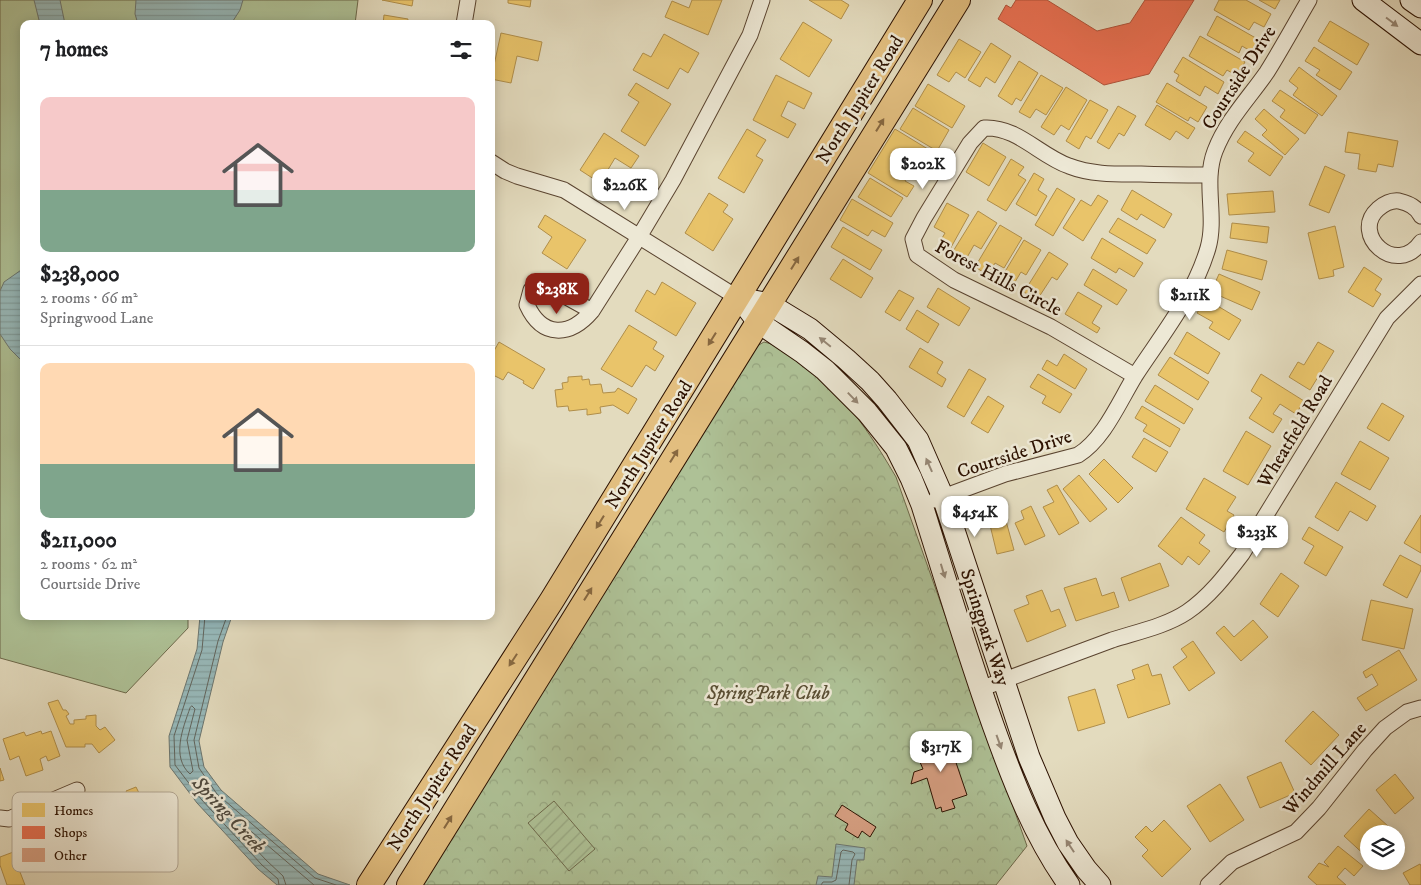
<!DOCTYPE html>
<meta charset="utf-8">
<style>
body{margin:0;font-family:"IM FELL DW Pica",serif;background:#f2f2f2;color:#202124;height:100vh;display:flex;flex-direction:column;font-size:19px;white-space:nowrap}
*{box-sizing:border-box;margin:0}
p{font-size:16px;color:#757577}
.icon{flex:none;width:28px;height:28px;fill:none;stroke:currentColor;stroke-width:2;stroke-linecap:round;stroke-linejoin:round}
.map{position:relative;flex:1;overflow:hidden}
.details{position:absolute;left:20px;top:20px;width:475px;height:600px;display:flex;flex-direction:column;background:#fff;border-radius:10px;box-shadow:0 2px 12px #0003}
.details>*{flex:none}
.fabs{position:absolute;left:1360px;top:825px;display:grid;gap:10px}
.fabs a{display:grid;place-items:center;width:45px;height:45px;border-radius:50%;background:#fff;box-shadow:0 2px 12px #0003;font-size:25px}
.price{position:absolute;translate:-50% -42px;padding:0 11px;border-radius:10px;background:#fff;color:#222;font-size:16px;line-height:32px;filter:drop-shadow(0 1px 2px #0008)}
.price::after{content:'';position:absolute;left:50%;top:30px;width:15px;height:11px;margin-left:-8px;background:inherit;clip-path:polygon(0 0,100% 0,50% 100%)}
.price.active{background:#8f2418;color:#fff}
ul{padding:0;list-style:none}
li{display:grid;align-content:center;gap:10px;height:265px;padding:0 20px}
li+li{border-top:1px solid #e0e0e0}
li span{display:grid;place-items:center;height:155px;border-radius:10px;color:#555}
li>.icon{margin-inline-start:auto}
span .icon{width:90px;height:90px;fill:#fffc;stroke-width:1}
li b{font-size:21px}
h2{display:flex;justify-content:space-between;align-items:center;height:60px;padding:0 20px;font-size:21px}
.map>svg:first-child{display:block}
</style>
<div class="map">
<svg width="1421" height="885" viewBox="0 0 1421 885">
<defs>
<pattern id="forest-crowns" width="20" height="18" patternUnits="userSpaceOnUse" patternTransform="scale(1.25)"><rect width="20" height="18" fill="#aec196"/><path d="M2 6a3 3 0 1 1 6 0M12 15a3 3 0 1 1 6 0" fill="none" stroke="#96a580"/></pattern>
<pattern id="garden-furrows" width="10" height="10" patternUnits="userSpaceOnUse" patternTransform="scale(1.25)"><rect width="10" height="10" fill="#aec196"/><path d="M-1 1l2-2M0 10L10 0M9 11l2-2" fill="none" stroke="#96a580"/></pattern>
<pattern id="water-rules" width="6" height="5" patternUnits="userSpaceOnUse" patternTransform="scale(1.25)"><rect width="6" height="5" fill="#97b9ba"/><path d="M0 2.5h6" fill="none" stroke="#829e9e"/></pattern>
</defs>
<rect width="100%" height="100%" fill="#e3dbbe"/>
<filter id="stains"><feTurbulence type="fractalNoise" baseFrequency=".004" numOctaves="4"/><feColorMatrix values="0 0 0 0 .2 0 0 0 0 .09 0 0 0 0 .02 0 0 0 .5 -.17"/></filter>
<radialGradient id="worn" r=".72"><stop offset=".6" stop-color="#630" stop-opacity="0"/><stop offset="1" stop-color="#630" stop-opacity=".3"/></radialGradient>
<path fill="#aec196" stroke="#6d694b" d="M0,0H358L355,24H24V616H188V628L126,693L0,658Z"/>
<path fill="url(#forest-crowns)" stroke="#6d694b" d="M764,342C778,345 787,352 798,360C842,391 869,431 896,477L1027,846L996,885H423L755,347Z"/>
<path fill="url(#garden-furrows)" stroke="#6d694b" d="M554,801L595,849L569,871L528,823Z"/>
<path fill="url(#water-rules)" stroke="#6c7670" d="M34,0H60L65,24H40Z
M136,0H243L240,10L231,24H138L135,14Z
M24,268V363L10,349L0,334V291L4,282Z
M200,616H232L223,642L199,741L204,767L221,790L318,874L350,885H277L258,869L197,803L170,767L169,736L197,649Z
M836,844L865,848L864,860H857L854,885H816L818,876L832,877Z"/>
<path fill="#e9c46a" stroke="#b08e4a" d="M382,0H413L412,6Z
M508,0H531L530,7L508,3Z
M692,0H722L708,35L665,17L672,1L689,8Z
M809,0H841L849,5L841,19Z
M1219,0H1246L1271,14L1264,27L1254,22L1249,30L1214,10Z
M1259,0H1280L1275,9Z
M384,15L408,19L407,24H383Z
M1217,16L1261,41L1254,53L1242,46L1239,53L1207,35Z
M1330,21L1369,44L1357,65L1318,41Z
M803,22L832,40L809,77L780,59Z
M501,33L542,42L538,61L517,56L511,83L491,79Z
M664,34L699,53L688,73L680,68L668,89L633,70L643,53L651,57Z
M1200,36L1245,62L1237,76L1227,70L1223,76L1189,56Z
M959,39L981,52L965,78L956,72L949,82L937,75Z
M991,43L1011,56L995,83L986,77L980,87L968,80Z
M1314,47L1352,72L1340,90L1316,75L1320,70L1305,61Z
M1183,57L1224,82L1218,94L1205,86L1200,96L1176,81L1179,75L1174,72Z
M1019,61L1038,73L1021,101L1016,98L1012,105L998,96Z
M1299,67L1337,96L1322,116L1293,95L1298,88L1289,81Z
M776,75L812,93L804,109L788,101L781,116L796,124L788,138L753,120Z
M1041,75L1063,88L1046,115L1036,109L1030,118L1019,112Z
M636,83L671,104L645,146L621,131L639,102L628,95Z
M1167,83L1207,107L1198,122L1190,117L1188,121L1156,102Z
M928,84L965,106L952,128L915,106Z
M1066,87L1087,100L1069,130L1061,125L1054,135L1041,127Z
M1280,90L1318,115L1305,134L1280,117L1285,110L1272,101Z
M1090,100L1108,110L1091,139L1086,136L1079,149L1066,141Z
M1157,105L1195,128L1188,139L1176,131L1170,140L1145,125Z
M1118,106L1136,116L1124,136L1119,133L1109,149L1097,142Z
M913,108L949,130L937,151L900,129Z
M1264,109L1299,139L1285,155L1262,135L1267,130L1255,119Z
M747,129L766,140L756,156L763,160L744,193L718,178Z
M895,129L936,154L928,168L918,162L913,171L911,170L905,181L914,186L907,197L868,173Z
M1245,131L1283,157L1270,176L1248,161L1254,153L1237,142Z
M1348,132L1398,141L1393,167L1378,164L1376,172L1358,169L1360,154L1345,152Z
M604,133L639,156L631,168L615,158L600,183L580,170Z
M983,143L1006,157L989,186L966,172Z
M1011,159L1024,167L1018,175L1026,180L1006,211L987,200Z
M1325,166L1345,175L1329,213L1309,205Z
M1034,173L1044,179L1038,190L1047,196L1036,216L1016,204Z
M870,178L903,198L891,217L858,197Z
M1057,188L1075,199L1053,236L1035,225Z
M1132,190L1172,214L1164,228L1141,214L1137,220L1121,210Z
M1273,191L1275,212L1229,215L1227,194Z
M709,193L728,205L723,212L733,219L713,251L685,233Z
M1098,195L1108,201L1083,241L1063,228L1081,200L1091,206Z
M852,199L893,223L885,237L872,230L868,236L840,220Z
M947,203L969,215L949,251L938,245L945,233L934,227Z
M978,211L997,223L981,249L974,245L965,261L952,253Z
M545,215L586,240L567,269L542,253L552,237L538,227Z
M1118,218L1156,240L1147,254L1109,232Z
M1232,223L1269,227L1267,243L1230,238Z
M1000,225L1022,238L1004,268L995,263L988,275L975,267Z
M1335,226L1344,267L1333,270L1334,276L1319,279L1308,233Z
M843,227L882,250L870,270L831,247Z
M1102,238L1143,263L1134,277L1119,268L1116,273L1091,258Z
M1024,240L1041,250L1026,275L1021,272L1012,287L1000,280Z
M1227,250L1267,261L1262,280L1222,269Z
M1049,252L1068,264L1057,280L1052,277L1037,300L1024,292Z
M843,259L873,278L861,298L830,279Z
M1364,267L1382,279L1375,290L1381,294L1373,307L1348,292Z
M1093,269L1127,290L1117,305L1084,285Z
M1219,274L1260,292L1252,310L1211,292Z
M662,282L696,303L676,336L635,311L647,290L655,295Z
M938,288L970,308L959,326L927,307Z
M899,290L914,298L900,321L885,312Z
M1078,292L1102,306L1092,323L1100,328L1097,333L1065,314Z
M1206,299L1241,320L1229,340L1209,328L1213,322L1197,313Z
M917,310L939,324L928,343L906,329Z
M629,325L657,342L653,349L664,356L655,371L646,365L632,387L601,369Z
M1187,332L1220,353L1208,374L1174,354Z
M499,342L545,369L533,389L523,383L524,381L508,372L503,380L495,376L491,381V356Z
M1318,342L1334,351L1310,390L1289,377L1298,362L1304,365Z
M920,348L943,362L937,373L946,379L942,387L909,367Z
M1064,354L1087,369L1075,389L1042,369L1047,360L1057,366Z
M1170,357L1209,382L1198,400L1158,375Z
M969,369L986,379L964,417L947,407Z
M1038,374L1072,394L1060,413L1042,403L1046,396L1030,387Z
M1261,374L1304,401L1296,414L1280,404L1273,414L1282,419L1273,433L1249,418L1262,398L1251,391Z
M582,376V380L589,379L590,385L601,384L603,393L615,392L618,388L637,399L628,414L613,405L600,407L601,413L587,415V409L569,411L568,406L557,407L555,390L563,389L562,383L568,382V377Z
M1155,385L1193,409L1184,424L1145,401Z
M988,396L1004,406L988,433L971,423Z
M1382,403L1404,416L1389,441L1367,428Z
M1142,406L1180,429L1170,447L1143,431L1147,425L1135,418Z
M1246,431L1271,446L1248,485L1223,471Z
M1144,438L1168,452L1156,472L1132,457Z
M1360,441L1389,458L1370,490L1341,474Z
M1104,459L1133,488L1118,503L1089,474Z
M1079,475L1107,509L1090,522L1063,489Z
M1204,478L1236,497L1227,511L1234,515L1224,532L1186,509Z
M1336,482L1376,506L1367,521L1350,511L1338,531L1315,517Z
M1057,485L1079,523L1059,535L1043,507L1054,502L1047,490Z
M1031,506L1045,536L1025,545L1015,523L1024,519L1021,511Z
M1421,515V553L1404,543Z
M1181,517L1205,535L1199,543L1210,551L1199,565L1188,556L1182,565L1158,546Z
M1006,521L1014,550L997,554L990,525Z
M1309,527L1343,547L1326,576L1304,563L1314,546L1302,539Z
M1400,555L1421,566V570L1407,598L1383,585Z
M1160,563L1169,586L1129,601L1121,578Z
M1281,573L1299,586L1278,617L1260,604Z
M1096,578L1102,596L1114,592L1119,607L1076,621L1064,588Z
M1042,590L1051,612L1059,609L1066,626L1027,642L1014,610L1029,604L1026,596Z
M1371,600L1413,609L1404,649L1362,640Z
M1253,620L1268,637L1241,661L1216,633L1224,626L1234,637Z
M1193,641L1215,673L1189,691L1173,667L1187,657L1181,649Z
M1399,650L1417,680L1366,711L1357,698L1378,685L1372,674L1366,678L1363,672Z
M1148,664L1152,676L1161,674L1170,704L1128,718L1117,685L1135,679L1132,670Z
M1095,689L1105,723L1078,731L1068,697Z
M58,700L63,710H66L69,714L66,716L70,724H74V720L86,719V716L96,715V726L100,730L105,727L115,740L99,753L92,744H85V747H66L48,703Z
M1313,711L1339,735L1311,765L1285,741Z
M41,731L42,734L51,731L60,756L48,761L46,756L40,759L43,770L26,776L19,756L10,760L3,739L24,732L26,736Z
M1281,762L1295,793L1260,808L1247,777Z
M0,768L4,780L0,781Z
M1395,774L1414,798L1395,814L1376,790Z
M1220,784L1244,820L1210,842L1187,806Z
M136,787L143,801L138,814L155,846L124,858L122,856L116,859L108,842L122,834L118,826L121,820L114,817L118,804L127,806L130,799L126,791Z
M1369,809L1398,835L1396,837V834H1369V859L1344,836Z
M1164,820L1191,849L1162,877L1142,856L1148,850L1135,837L1146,826L1152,832Z
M36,840L43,862L20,872L25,885H7L0,865V857L24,848L23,845Z
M1338,846L1363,866L1354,876L1345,868L1337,877L1346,885H1317L1308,877L1319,863L1329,867L1324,862Z
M1420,864L1421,866V885H1410L1403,873Z"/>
<path fill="#e76f51" stroke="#af5339" d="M1016,0H1047L1097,31L1130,23L1145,0H1194L1149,74L1104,85L998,19L1006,5L1011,8Z"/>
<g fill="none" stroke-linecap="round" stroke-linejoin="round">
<path stroke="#62655d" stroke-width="1" d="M205,616L202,650L174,736L175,765L201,799L262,865L278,879L279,885
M227,616L218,641L194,740L199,768L217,794L315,878L336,885
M192,706L195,709L187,740L193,771L190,774C171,757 183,728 190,708Z
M286,885L283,876L266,860L221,812V809H225L314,885
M821,885L823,882H832L836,880L841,852L843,850L853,852L855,854L852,860L849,885"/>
</g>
<path fill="#d79f82" stroke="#2c1100" d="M946,733L967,795L952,800L955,808L942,812L941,807L936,809L927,778L911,784L914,772L923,769L916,753L933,748L930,739Z
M842,805L876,827L870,837L862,831L858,838L845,830L848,824L835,816Z"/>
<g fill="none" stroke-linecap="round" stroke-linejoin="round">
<g stroke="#5a4430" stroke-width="17">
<path id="street" d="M464,24L468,0
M491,162L505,171L517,176L564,190L738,298
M1421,216C1417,207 1408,203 1399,201C1391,200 1384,204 1378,209C1350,234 1396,278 1421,242
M545,285L592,311C570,337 542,338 527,305L531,290Z
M592,311L639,237L673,180L750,35L762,0
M1135,376L1051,327L954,280L917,255L913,239L924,218L970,143L984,128C1017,126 1040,156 1069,166C1092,175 1117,174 1141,174C1164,175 1187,175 1210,175
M935,500L1005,474L1078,455C1104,439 1119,402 1135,376C1161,336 1194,296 1208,248C1217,216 1203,182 1215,151C1227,120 1249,98 1267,72C1282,48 1295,24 1309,0
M980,689C1024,673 1068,656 1112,640C1137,632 1166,626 1187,612C1209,597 1226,575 1242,554L1387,318L1421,284
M0,818L9,819L77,790
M1208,885L1232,862L1296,832L1319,808L1365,750L1385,728L1407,712L1421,708"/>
</g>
<g stroke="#2c1100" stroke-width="23">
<path id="secondary" d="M1363,0L1421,44
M1411,0L1421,7
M738,298L769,304L810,329L846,359L870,381L887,400L918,440L943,497L1029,757L1055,818L1068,843L1086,869L1100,885
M748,309L758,322L802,352L825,370L867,412L896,448L911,478L922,505C945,578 967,652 993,725C1013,781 1034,836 1069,885"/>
</g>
<g stroke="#2c1100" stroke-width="26">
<path id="primary" d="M369,885L552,600L920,0
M409,885L958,0"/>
</g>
<use href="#street" stroke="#ede8d5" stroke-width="15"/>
<use href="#secondary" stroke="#ede8d5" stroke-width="21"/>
<use href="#primary" stroke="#e2be7f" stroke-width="24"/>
</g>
<defs><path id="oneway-solid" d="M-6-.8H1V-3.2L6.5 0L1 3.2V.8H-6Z" transform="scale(1.25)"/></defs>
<g fill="#968775">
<use href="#oneway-solid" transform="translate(1392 22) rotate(37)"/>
<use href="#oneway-solid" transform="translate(825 342) rotate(-141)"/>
<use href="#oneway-solid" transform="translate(853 398) rotate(46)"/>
<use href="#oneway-solid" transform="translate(929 465) rotate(-114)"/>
<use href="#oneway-solid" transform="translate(943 571) rotate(73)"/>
<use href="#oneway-solid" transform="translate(999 742) rotate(70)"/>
<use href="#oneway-solid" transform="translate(1070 846) rotate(-123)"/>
</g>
<g fill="#876840">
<use href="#oneway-solid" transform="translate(880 125) rotate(-58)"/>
<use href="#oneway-solid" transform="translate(795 263) rotate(-58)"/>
<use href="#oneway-solid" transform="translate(712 339) rotate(122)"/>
<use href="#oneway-solid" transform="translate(674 456) rotate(-58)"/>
<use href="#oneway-solid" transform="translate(600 522) rotate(122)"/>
<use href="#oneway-solid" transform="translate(588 594) rotate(-58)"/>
<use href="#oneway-solid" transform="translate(513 660) rotate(123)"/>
<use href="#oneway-solid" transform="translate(448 822) rotate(-58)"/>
</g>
<g text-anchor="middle" stroke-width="5" stroke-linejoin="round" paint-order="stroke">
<g font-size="19" fill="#2c1100" stroke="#ede8d5">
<text transform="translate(1238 77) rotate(-57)" y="7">Courtside Drive</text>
<text transform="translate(859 99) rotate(-58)" y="7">North Jupiter Road</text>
<text transform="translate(999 277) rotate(28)" y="7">Forest Hills Circle</text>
<text transform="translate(1294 431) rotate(-59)" y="7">Wheatfield Road</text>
<text transform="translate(648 444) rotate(-58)" y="7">North Jupiter Road</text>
<text transform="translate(1014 453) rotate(-18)" y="7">Courtside Drive</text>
<text transform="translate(986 627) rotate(72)" y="7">Springpark Way</text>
<text transform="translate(1324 768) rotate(-49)" y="7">Windmill Lane</text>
<text transform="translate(431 787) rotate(-57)" y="7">North Jupiter Road</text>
</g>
<g font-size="19" font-style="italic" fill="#5a4f34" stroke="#ede8d5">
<text x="768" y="699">SpringPark Club</text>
</g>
<g font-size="20" font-style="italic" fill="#514c41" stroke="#ede8d5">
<text transform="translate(229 814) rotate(47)" y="7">Spring Creek</text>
</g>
</g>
<rect x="12" y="792" width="166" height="80" rx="8" fill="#ede8d5" stroke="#b3a895" stroke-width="1"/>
<rect x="22" y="803" width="23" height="14" fill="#e9c46a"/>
<rect x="22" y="826" width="23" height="13" fill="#e76f51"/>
<rect x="22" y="848" width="23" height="14" fill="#d79f82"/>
<g font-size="14" fill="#2c1100">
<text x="54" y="815">Homes</text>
<text x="54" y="837">Shops</text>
<text x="54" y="860">Other</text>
</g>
<rect width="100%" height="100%" filter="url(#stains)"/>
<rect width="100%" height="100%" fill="url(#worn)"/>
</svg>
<div class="fabs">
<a><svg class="icon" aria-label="layers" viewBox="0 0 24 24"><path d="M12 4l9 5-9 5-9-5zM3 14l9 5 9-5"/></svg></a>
</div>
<b class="price" style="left:923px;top:190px">$202K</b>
<b class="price" style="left:625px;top:211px">$226K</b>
<b class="price active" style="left:557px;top:315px">$238K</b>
<b class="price" style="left:1190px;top:321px">$211K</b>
<b class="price" style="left:975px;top:538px">$454K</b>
<b class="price" style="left:1257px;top:558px">$233K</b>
<b class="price" style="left:941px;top:773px">$317K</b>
<section class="details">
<h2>7 homes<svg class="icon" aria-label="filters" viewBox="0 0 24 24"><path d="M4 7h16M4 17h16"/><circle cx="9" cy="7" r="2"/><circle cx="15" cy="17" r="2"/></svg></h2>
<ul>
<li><span style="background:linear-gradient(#f6c9c9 60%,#7fa58c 0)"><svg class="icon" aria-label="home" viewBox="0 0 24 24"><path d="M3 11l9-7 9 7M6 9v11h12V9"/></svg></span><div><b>$238,000</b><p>2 rooms · 66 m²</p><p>Springwood Lane</p></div></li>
<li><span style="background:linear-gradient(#ffd9b3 65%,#7fa58c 0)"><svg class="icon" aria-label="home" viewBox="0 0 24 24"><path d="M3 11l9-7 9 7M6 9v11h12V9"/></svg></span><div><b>$211,000</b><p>2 rooms · 62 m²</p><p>Courtside Drive</p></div></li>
</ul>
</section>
</div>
